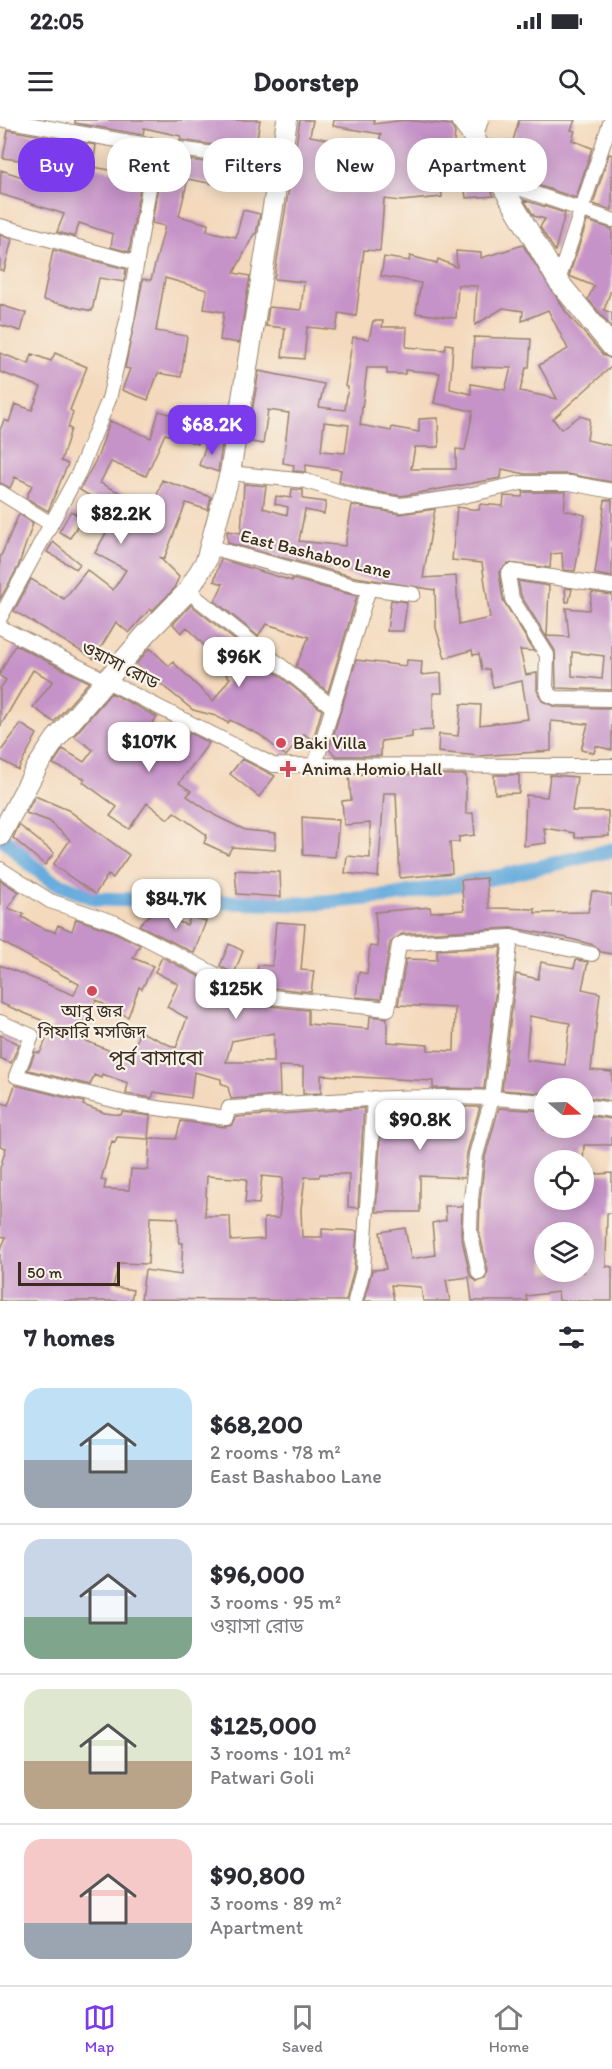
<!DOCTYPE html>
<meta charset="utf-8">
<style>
body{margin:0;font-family:Itim,"Noto Sans Bengali",sans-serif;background:#f7f7f7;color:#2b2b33;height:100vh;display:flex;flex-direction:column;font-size:22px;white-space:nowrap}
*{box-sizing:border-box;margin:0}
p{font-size:20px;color:#7c7c81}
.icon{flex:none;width:33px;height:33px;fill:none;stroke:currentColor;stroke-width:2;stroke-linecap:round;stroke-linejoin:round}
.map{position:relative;height:1181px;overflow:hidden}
.sheet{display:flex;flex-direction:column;background:#fff;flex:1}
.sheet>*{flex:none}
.hud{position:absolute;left:18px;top:18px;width:576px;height:54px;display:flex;gap:12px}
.needle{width:39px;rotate:109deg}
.tools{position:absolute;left:534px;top:958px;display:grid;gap:12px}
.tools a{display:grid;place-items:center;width:60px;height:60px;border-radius:50%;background:#fff;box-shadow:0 3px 15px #0003;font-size:30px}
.scale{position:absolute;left:18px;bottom:15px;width:102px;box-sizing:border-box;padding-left:6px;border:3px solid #3b2a1e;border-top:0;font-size:16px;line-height:21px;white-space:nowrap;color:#3b2a1e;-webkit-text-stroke:4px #f7f3e8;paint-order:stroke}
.price{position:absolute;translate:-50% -51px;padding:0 14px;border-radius:12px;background:#fff;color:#222;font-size:20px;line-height:39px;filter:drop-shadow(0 2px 3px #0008)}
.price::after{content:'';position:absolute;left:50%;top:36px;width:18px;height:14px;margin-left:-9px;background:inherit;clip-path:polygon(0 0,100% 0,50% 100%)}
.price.on{background:#7c3aed;color:#fff}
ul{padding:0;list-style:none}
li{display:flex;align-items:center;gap:18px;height:150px;padding:0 24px}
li+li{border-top:2px solid #e1e1e2}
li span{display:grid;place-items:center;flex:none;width:168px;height:120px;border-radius:18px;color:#555}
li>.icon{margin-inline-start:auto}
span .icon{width:72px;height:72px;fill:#fffc;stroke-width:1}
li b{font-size:26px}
h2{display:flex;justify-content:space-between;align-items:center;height:72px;padding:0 24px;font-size:26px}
.pill{padding:0 21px;border-radius:24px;background:#fff;box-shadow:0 3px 15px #0003;font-size:21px;line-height:54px}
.pill.on{background:#7c3aed;color:#fff}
.status{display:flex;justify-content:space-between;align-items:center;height:42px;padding:0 30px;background:#fff;direction:ltr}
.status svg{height:16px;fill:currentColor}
header{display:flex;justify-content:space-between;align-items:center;height:78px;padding:0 24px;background:#fff;font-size:27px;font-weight:700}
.menu{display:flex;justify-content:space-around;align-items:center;height:84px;border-top:2px solid #e1e1e2;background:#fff;font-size:16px;color:#7c7c81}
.menu a{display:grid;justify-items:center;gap:3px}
.menu .on{color:#7c3aed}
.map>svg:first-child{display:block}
</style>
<div class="status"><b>22:05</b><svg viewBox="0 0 49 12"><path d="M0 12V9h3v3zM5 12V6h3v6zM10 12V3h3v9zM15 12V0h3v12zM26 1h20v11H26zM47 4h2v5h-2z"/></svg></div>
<header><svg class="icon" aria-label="menu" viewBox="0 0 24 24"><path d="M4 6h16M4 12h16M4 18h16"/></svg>Doorstep<svg class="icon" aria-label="search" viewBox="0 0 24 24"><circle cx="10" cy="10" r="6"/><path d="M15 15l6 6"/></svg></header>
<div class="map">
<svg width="612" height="1181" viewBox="0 0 612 1181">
<rect width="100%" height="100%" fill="#f7f3e8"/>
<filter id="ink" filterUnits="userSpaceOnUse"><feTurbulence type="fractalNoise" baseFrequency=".0167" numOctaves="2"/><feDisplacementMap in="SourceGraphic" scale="12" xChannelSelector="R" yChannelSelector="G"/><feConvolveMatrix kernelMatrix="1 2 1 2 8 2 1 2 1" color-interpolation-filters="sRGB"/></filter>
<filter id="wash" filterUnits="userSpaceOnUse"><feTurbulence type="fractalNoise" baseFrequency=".008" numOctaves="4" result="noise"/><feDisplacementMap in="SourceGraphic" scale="24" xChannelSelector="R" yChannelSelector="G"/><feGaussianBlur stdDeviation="1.35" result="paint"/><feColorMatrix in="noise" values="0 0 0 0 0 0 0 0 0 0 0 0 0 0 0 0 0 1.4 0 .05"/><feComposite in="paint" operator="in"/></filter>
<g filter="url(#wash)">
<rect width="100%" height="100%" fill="#f4d9bc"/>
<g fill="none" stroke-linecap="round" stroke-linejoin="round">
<path stroke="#68acdd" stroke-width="15" d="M0,715L30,744L52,761L97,779L301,784L391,776L502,756L612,730"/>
</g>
<g id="blocks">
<path fill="#c693c8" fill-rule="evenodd" d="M75,0H260L255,31L180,20L181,16L144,8L143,15L75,3Z
M300,0H313L310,16L352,24L346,51L371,55L381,14L333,6L334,0H374V4L405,0L451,5L455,13L453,30L469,32L481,57H484L494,76L466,78L462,46L439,44L442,77L401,81L384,79L380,131L364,130L356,196L339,193L336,210L307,207L304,239L282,237L285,208L266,206L269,187L301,190L304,162L274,159Z
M519,0H575L571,10L575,11L572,20L592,28L576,78L510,56L508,52L519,26L512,24Z
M8,10L49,17L46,43L3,38Z
M73,21L96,25L93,47L126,53L128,44L140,46L143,50L129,132L111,127L113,114L79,103L75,117L57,112L64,94L0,74L1,50L53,67L56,45L71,47Z
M609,34L612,35V90L593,84Z
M175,38L267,50L264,66L236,63L235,68L188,59L179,96L208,104L207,111L236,117L243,90L260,94L256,114H254L234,153L250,156L239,223L220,220L224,192L204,189L207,170L165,158L156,211L187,216L181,257L158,253L148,280L122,270L130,249L125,248L143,159L151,160L165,106L152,103L160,54L170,56Z
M524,80L565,93L555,131L540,107L545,99L534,96Z
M587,101L612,109V167L604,190L612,193V208L588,179L594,166L569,156Z
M0,115L12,119L4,151L0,150Z
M523,125L566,192L603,235L612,239V246L553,299L561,309L580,296L590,299L587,320L612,326V362L567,354H525L502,349L501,358L401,376L361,369L339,362L341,350L306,345L305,352L293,351L294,345L283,343L289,293L268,290L263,324L247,321L259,251L324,264L319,287L345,290L348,267L345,266L353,217L369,219L373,201H383L382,207H407L406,227L445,230L446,224L453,225L450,269L471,274V264L505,270L511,248L472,247L474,217L531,219L529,248H526L520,271L557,279L539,245L568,229L548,190L522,201L523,191L503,188L475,205L477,166L458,165L456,198L416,193L421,163L381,156L384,137L409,141L410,136L437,143L438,139L457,147L456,131L481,133V138ZM367,248H387V254H405V250L440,253L434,283L473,291L465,330L456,329V349H411L415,327H439L438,298L419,299V312L392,307L391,311L360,305ZM324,302L349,305L345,333L321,331Z
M53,130L126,149L124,162L99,158L92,191L43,180Z
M0,185L26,193L21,211L0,205Z
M0,233L29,244L32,234L51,241L55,233L87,247L70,290L73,292L68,308L71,309L61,341L68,344L48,391L26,378L32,365L15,357L10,368L0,363V310L4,300L9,302L15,284L32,290L41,267L0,252Z
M159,291L204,304L198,324L165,314L146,356L111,342L100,363L153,389L162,360L211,377L208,390L186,383L164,439L159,437L179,457L173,470L152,491L150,489L129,513L116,502L94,539L14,491L31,459L64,479L87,450L113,470L126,450L95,433L117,393L80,370L98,336L110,301L151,318Z
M208,320L222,325L218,352L199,345Z
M244,364L266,366L263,388L287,395L288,387L275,384L276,376L291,378L292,369L303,370V379L326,382L324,394L305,390L299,421L345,426L352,385L400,394L435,389L423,458L456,456L459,505L490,498L482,443L452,440L457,387L479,390L480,384L503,386L504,376L522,377L523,372H566L564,390L585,395L575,451L563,450L562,433L551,434L550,448L508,443L499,452L503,480L534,531L520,530L526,555L537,553V570L542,581L556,587L612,588V630L596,626L594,633L581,630L588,604L551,601V631L479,636L438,632L439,614L458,616L461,584L481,585L480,605L528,599L522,561L493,567L489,549L482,550L479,534L473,535L472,530L445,538L436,508L435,470L355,457L228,423L227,411L241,413Z
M605,380H612V457L595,454Z
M71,391L82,398L70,418L59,412Z
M19,394L33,403L18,447L0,479V438Z
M53,422L80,444L76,449L47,432Z
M221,439L292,461V459L357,476L328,572L296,546L309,517L266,504L258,516L215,481L223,464L214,461Z
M518,461L549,466L547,516L569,517L566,488L589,490L592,472L612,475V570L556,568L555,531L521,476ZM572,532L604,536L602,559L572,556Z
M565,468L572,469L569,482H566Z
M391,480L407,482L403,511H387Z
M191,485L322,590L313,620L304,614L286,636L260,615L230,600L228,603L216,596L193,590L136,544L150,528L169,546L173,542L213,581L230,558L226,555L229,552L187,507L181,513L173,504Z
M15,525L89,562L54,602L33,587L53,561L33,550L0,607V569L6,560L0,556V553Z
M356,540L406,546L407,540L422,541L421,555L441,553L442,573H433V610L412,611V617L381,621V636H336L329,629Z
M111,573L155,596L157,597L151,605L183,623L190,613L209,623L179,663L191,671L187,676L216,696L245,710L276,713L275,730L232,727L228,734L204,723L207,715L174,692L168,699L147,683L129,709L110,696L117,687L83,662L85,659L53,644L63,629L84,642L93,630L74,616Z
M21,604L37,614L18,650L0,639V632Z
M242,639L275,656L259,677L230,654Z
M349,654L466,655V694L473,693L475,715L459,717V722H450L452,753L400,758L396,673H384L378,757L345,753L347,736L370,738V703L344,705L342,681L351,680Z
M494,655H519V673L495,674Z
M550,655L577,657L572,691H608L609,716L575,718L574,713L544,708L546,723L524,726L526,675L547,677Z
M35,676L68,690L129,735L113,758L108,755L95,774L53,745L70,720L49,701L26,693Z
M302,697L339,700L335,737L303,735Z
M19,705L54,733L45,745L13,718Z
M235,750L280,752L281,777L237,774Z
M486,758L489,788L535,789V793L588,792L592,771L612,775V834L601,832L594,825L563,817L512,808L402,814L390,823L381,879L356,877L359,852L367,854L370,826L378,827L375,792L430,787L431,792L464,790L461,760Z
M0,760L19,772L8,788L24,794L22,797L42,808L55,812L58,805L72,811L76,799L112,811L140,825L133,838L153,846L142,869L139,867L128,897L96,880L80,912L86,915L84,920L132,940L139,911L176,928L187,898L167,887L178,864L155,852L162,837L241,878L270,886L308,890V904L369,909L370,896L387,898V922L428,925V930L454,931L455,888L398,885L406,839L437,840V830L501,827L484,969L433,968V961L321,955V973L303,974V947L279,946L280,975L231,979L228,967L221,963V959L194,952L191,978L154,972L152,978L126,974L128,963L102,954L101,958L94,955L90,965L28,950L35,932L40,933L53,905L0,883V845L74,875L79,864L0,821ZM274,913V942H226L232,921Z
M158,787L157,793L165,792L162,796L187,805L190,797L206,801L194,833L139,805Z
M276,802L305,804L301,850L314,851L311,872L273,868L256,863L258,845L272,846Z
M229,824L243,831L234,854L220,846Z
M576,840L588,842L582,869L600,873L591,950L612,952V981L584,977V969H544V973L502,970L516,854L538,859L541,842L574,848ZM530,896L570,903L565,945L526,940Z
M0,915L19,924L11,943L0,938Z
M15,965L84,982L83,985L105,993L121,995L122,992L150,996L148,1019L117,1017L115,1022L112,1021L101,1060L106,1061L104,1069L129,1070L131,1049L148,1050L150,1018L176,1019L181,1001L225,1007L232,1005L236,997L364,988L358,1088L348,1087L349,1054H320L319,1057H305L301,1089L302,1117H322V1109L357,1111L354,1149L346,1181L141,1179L145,1150L181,1155L183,1123H179L178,1098L150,1097L148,1144L119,1143L113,1167L133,1170L131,1181H0V1131L6,1117L0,1116V1048L6,1028L0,1026V982L8,985ZM207,1056L247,1059L245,1083L259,1084L262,1056L283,1058L279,1098H264V1119L231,1121L230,1096H205Z
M424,986L480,987L467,1033L464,1058L420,1056V1092H376L382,987Z
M499,988L544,991V1010L567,1011V1008H584V995L612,999V1025H584L583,1041H544V1080H584V1055L612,1053V1093H607L606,1146L612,1147V1181H559L558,1172L526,1176L527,1181H472L469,1157L446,1160L450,1181H423L421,1167L391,1165L394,1181H364L372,1150L386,1149L380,1112L405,1108L411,1139L435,1135L432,1103L446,1100L445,1086H462L461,1114L470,1155L477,1162L485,1159L488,1151L479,1111L480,1081L485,1037ZM544,1113H585L584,1152H544Z"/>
</g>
</g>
<g filter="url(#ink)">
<use href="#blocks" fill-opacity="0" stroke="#98826d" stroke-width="1.5"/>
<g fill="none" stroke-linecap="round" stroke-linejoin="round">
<g stroke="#98826d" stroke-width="16">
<path id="street" d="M4,0L129,22L279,43
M475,19L481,0
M498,61L612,100
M0,106L137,143
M558,161L611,0
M230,353L306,361L359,378L401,385L459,377L521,363H570L612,371
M0,372L51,404L79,352L109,279L127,200L156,26
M210,427L353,466L413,474
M612,466L511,451L508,454L512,479L547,535L546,567L549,575L557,578L612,579
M188,471L331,586
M0,498L51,404
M0,507L273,645L612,646
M315,645L369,468
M0,749L50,781L116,803L244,869L271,877L388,889L399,825L403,823L511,817L592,834
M0,902L32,916L16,956L129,984L226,998L229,988C334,981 439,971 544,982
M584,986L612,990
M479,1153L470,1112L471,1080L476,1035L492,978L511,817
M355,1181L363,1150L374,978"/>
</g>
<g stroke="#98826d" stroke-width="22">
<path id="secondary" d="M461,0L475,19L558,161L612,227
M0,716L37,647L55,620L147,513L188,471L206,441L230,353L287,0"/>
</g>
<use href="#street" stroke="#fff" stroke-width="14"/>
<use href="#secondary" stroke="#fff" stroke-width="20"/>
</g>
</g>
<g fill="#d1495b" stroke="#f7f3e8" stroke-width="2">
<circle cx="281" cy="623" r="6"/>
<path d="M285 640h6v6h6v6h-6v6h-6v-6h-6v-6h6z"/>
<circle cx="92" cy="871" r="6"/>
</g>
<g text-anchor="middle" stroke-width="4.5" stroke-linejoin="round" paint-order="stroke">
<g font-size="18" fill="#3b2a1e" stroke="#f7f3e8">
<text transform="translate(316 434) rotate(14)" y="6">East Bashaboo Lane</text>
<text transform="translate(120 545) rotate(27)" y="6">ওয়াসা রোড</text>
</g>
<g font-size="18" fill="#3b2a1e" stroke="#f7f3e8" text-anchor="start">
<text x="293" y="629">Baki Villa</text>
<text x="302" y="655">Anima Homio Hall</text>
<text x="92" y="897" text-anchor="middle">আবু জর<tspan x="92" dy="21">গিফারি মসজিদ</tspan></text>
</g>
<g font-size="21" fill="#3b2a1e" stroke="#f7f3e8">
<text x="156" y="945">পূর্ব বাসাবো</text>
</g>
</g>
</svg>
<div class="tools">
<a><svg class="needle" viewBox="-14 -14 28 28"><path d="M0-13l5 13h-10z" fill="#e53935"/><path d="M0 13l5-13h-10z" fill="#7c7c81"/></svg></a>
<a><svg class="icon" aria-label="locate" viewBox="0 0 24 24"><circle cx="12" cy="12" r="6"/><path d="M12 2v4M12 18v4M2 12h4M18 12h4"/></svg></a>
<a><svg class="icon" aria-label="layers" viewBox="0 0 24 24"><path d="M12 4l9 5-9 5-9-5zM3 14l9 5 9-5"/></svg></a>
</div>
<div class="scale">50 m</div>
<b class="price on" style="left:212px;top:336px">$68.2K</b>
<b class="price" style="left:121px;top:425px">$82.2K</b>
<b class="price" style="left:239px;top:568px">$96K</b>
<b class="price" style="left:149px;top:653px">$107K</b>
<b class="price" style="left:176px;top:810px">$84.7K</b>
<b class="price" style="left:236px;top:900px">$125K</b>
<b class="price" style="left:420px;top:1031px">$90.8K</b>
<div class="hud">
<a class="pill on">Buy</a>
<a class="pill">Rent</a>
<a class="pill">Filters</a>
<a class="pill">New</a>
<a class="pill">Apartment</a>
</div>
</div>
<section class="sheet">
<h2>7 homes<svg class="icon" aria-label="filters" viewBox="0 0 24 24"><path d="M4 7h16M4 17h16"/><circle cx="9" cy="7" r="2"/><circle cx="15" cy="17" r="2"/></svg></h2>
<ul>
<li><span style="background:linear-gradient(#bfe0f5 60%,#9aa5b1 0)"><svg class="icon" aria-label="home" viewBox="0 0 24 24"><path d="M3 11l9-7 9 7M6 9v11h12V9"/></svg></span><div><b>$68,200</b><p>2 rooms · 78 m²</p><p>East Bashaboo Lane</p></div></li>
<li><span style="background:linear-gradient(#c9d6e8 65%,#7fa58c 0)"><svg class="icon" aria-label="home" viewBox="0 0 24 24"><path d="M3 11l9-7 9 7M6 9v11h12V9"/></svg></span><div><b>$96,000</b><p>3 rooms · 95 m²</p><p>ওয়াসা রোড</p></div></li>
<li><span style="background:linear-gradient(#dfe7d0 60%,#b9a48a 0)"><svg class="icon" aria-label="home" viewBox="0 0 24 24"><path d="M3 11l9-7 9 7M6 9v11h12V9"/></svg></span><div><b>$125,000</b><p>3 rooms · 101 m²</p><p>Patwari Goli</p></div></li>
<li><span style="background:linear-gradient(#f6c9c9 70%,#9aa5b1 0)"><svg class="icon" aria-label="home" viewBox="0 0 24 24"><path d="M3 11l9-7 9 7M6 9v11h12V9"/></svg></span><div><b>$90,800</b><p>3 rooms · 89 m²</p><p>Apartment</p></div></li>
</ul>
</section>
<nav class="menu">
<a class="on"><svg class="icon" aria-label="map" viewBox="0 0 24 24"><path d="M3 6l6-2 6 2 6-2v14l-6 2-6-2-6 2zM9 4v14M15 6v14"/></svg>Map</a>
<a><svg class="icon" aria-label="saved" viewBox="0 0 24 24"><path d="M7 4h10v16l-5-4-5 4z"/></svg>Saved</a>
<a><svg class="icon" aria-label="home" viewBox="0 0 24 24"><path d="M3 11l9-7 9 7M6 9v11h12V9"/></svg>Home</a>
</nav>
